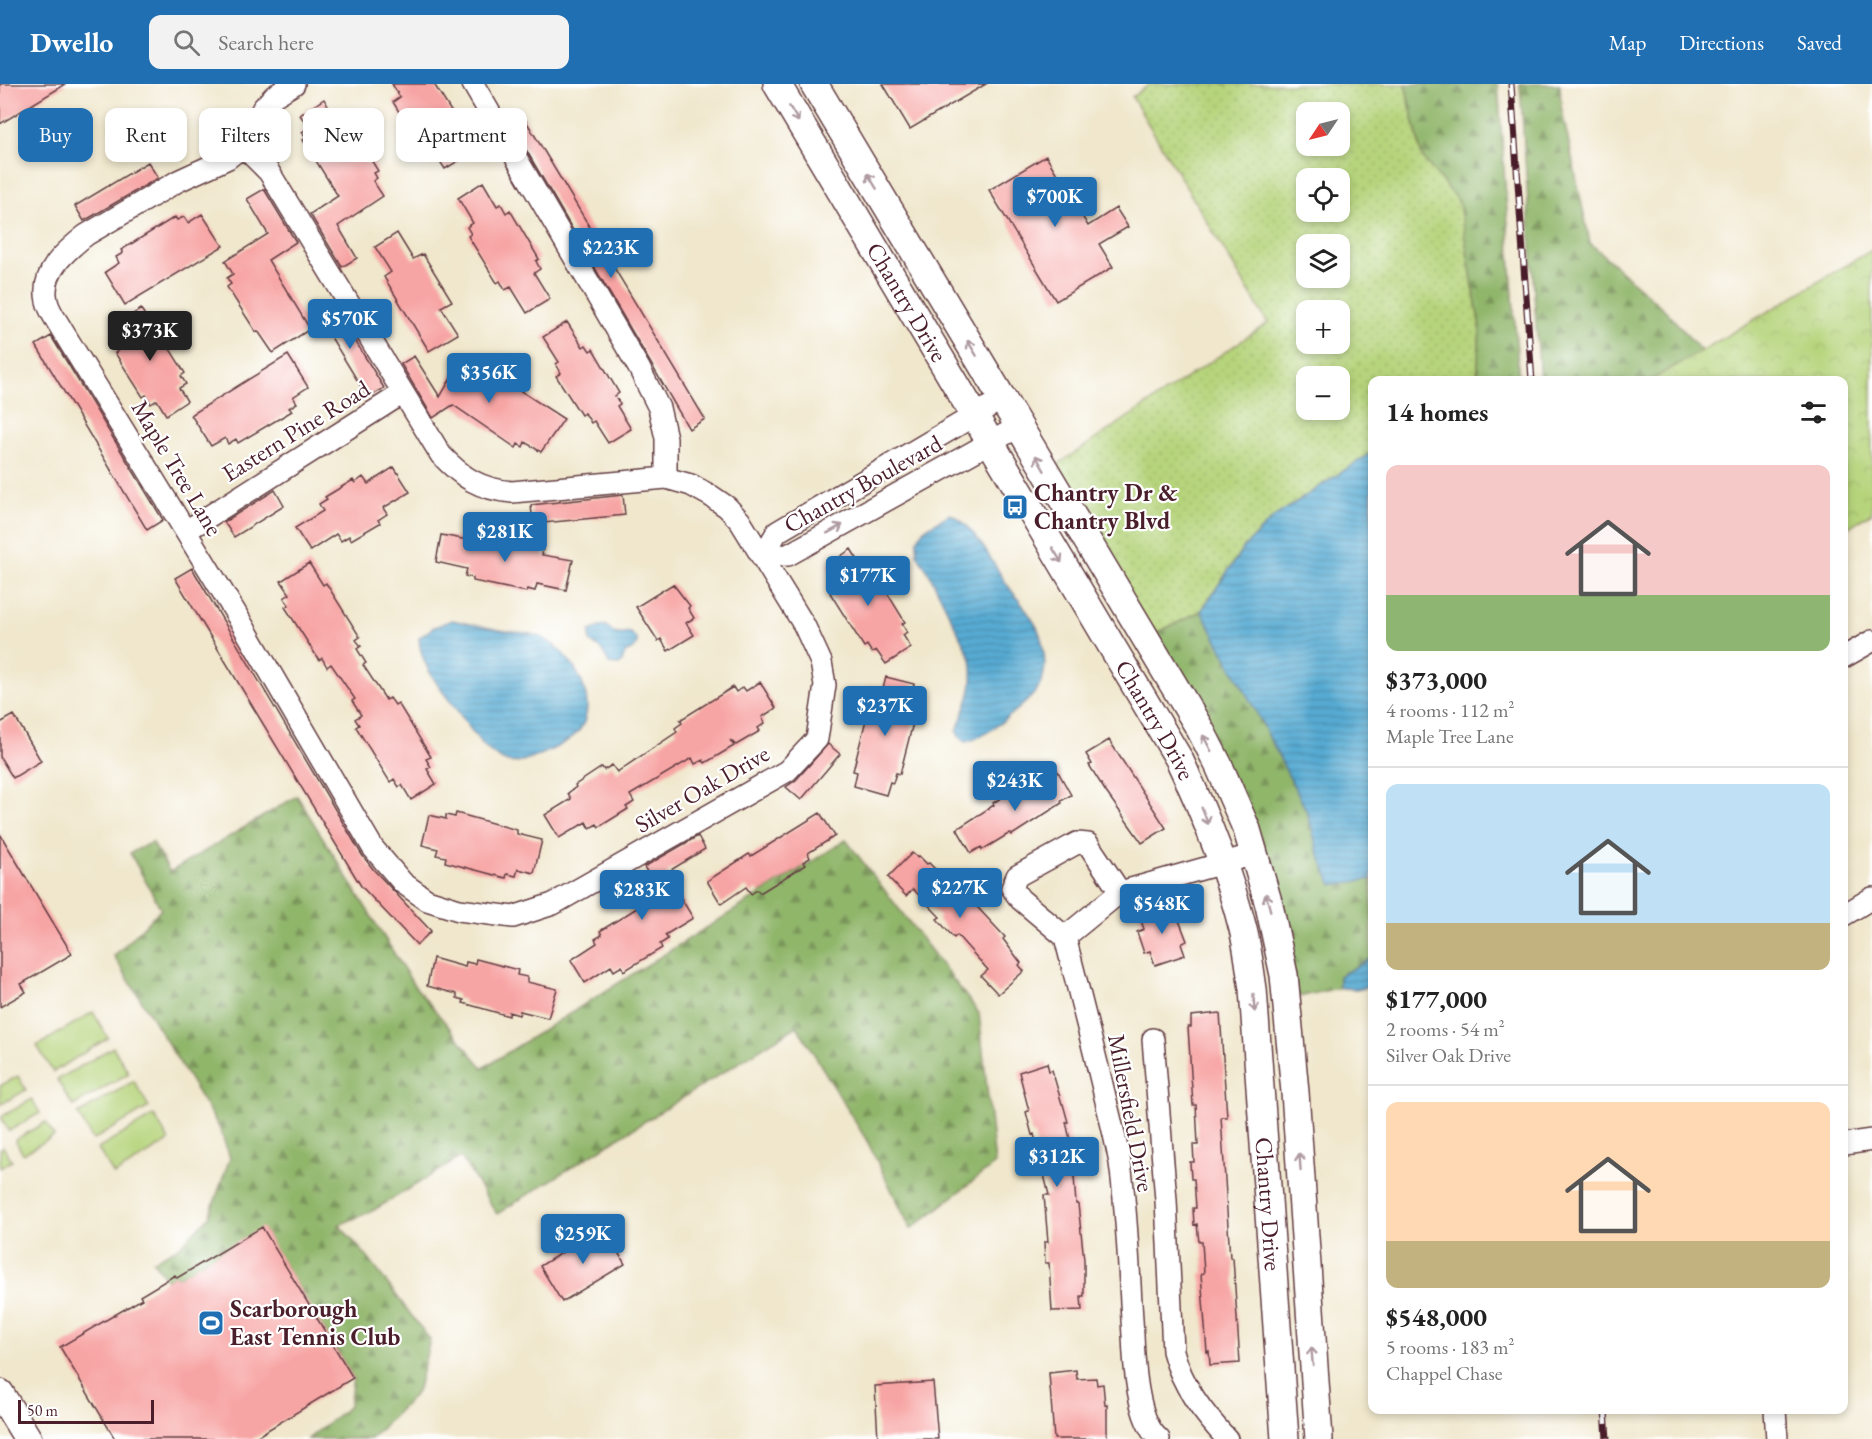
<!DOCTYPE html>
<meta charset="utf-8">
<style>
body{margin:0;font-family:"EB Garamond",serif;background:#f2f2f2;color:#222;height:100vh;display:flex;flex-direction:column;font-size:22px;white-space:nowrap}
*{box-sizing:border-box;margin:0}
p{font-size:20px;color:#767676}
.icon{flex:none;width:33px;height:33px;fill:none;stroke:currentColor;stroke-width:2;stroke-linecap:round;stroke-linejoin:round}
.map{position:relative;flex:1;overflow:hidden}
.drawer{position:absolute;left:1368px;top:292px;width:480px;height:1038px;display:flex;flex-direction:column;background:#fff;border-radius:12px;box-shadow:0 3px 9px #0003}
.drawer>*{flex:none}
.banner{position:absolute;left:18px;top:24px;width:570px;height:54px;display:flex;gap:12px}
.needle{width:39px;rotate:235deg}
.fabs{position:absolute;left:1296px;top:18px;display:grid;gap:12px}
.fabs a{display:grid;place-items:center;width:54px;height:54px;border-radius:12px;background:#fff;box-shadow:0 3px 9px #0003;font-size:30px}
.scale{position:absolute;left:18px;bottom:15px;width:136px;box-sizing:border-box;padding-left:6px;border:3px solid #4a1f2b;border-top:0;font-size:16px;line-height:21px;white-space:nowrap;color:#4a1f2b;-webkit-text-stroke:4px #fff;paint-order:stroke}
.price{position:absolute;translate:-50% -51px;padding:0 14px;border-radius:6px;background:#1f6fb2;color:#fff;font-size:20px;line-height:39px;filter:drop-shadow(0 2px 3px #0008)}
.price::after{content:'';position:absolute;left:50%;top:36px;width:18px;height:14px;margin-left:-9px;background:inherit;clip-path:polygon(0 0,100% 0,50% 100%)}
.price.on{background:#222;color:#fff}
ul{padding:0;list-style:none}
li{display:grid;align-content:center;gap:12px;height:318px;padding:0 18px}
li+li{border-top:2px solid #e0e0e0}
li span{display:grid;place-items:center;height:186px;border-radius:12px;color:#555}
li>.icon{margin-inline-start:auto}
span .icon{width:108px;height:108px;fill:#fffc;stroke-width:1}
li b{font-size:26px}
h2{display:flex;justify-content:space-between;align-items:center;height:72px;padding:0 18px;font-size:26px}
.pill{padding:0 21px;border-radius:12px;background:#fff;box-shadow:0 3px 9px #0003;font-size:21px;line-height:54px}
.pill.on{background:#1f6fb2;color:#fff}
header{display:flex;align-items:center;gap:36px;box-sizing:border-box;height:84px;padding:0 30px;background:#1f6fb2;color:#fff}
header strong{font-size:28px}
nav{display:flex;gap:33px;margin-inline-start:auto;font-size:21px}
.search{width:420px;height:54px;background:#f2f2f2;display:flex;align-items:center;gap:15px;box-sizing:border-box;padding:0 21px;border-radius:12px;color:#767676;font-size:22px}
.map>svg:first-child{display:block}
</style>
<header>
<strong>Dwello</strong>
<div class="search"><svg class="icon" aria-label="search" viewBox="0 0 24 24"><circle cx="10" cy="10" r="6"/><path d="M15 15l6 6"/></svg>Search here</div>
<nav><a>Map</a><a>Directions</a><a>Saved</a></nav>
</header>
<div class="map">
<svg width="1872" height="1355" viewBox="0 0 1872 1355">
<defs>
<pattern id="grass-dots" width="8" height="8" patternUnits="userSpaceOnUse" patternTransform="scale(1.5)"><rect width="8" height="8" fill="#b6d47b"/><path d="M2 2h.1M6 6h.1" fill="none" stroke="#9eb66a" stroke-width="1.8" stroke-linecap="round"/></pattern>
<pattern id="forest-firs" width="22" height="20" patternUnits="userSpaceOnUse" patternTransform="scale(1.5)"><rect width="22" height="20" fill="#90b66b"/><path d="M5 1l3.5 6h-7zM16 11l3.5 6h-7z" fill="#789358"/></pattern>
<pattern id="park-crowns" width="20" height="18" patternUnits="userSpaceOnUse" patternTransform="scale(1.5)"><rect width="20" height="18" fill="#b6d47b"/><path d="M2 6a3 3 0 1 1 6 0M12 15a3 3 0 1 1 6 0" fill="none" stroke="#9eb66a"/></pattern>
<pattern id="water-rules" width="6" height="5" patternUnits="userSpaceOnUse" patternTransform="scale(1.5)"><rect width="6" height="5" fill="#57abd3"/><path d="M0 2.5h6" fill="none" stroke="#4a8bab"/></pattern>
</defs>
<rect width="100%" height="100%" fill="#fff"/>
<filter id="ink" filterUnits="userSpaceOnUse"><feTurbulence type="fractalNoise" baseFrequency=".0167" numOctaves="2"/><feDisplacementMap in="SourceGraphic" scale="12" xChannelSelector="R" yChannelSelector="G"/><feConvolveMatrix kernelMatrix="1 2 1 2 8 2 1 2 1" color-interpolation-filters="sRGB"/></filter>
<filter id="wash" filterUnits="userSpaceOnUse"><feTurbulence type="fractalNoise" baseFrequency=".008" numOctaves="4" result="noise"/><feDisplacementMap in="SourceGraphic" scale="24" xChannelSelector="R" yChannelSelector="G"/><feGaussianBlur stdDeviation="1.35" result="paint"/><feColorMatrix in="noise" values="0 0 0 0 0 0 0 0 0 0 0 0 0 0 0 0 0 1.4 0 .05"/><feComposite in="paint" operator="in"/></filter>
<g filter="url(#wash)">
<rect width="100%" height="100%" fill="#f0e7cc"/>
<path fill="url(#grass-dots)" stroke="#807a53" stroke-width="1.5" fill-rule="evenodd" d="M1150,0H1405L1422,73L1459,117L1480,244L1477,297H1372V368L1275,432L1244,463L1201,527L1153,551L1054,383L1268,239L1132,13ZM1306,28H1340V62H1306ZM1306,94H1340V128H1306ZM1306,160H1340V194H1306ZM1306,226H1340V260H1306ZM1306,292H1340V326H1306Z"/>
<path fill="url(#forest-firs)" stroke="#6d6a4b" stroke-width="1.5" d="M1405,0H1498L1519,297H1477L1480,244L1459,118L1422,73Z
M1520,0H1560L1561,22L1590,159L1667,228L1701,267L1650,297H1540Z
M1201,527L1259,633L1308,730L1318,768L1332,800L1372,795V874L1339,892V904L1298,913L1269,773L1153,551Z
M297,712L413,900L483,984L846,756L979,929L995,1080L911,1145L867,1057L797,942L497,1130L461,1073L374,1126L339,1141L365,1170L430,1256L417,1308L371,1355H308L349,1322L353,1294L262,1144L177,1194L175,1191L167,1196L153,1177L179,1163L209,1133L230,1074L219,1043L114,872L161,825L130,769L152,758L170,788Z"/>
<path fill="url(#park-crowns)" stroke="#807a53" stroke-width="1.5" d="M1872,166V429L1844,446V297H1650Z"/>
<path fill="#b6d47b" stroke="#807a53" stroke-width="1.5" d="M93,928L108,954L53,988L37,962Z
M113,963L129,989L73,1022L57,996Z
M18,992L26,1006L0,1021V1002Z
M134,997L149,1023L93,1056L78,1030Z
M32,1015L40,1029L9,1047L1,1033Z
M154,1031L169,1057L114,1091L98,1065Z
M46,1038L54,1052L23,1070L15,1056Z
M3,1063L12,1077L0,1084V1065Z"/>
<path fill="url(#water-rules)" stroke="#50657f" stroke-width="1.5" d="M1372,368V795L1332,801L1318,768L1308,730L1259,633L1201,527L1244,463L1275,432Z
M950,430C969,436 992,476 1002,493C1012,509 1025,522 1034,538C1039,546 1042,556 1043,564C1050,597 1037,610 1012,630C999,640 982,655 965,658L958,651L957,647C966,619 976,607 971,575L930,491L917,470V457L923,446Z
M452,536C470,540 488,544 506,547C518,549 529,548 541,553C570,567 600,613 581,644C574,656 545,670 531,674C523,676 514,681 505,677C483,667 470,644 456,625C441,606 419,579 419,554L434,543Z
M605,541L616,550L629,548L637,555C638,563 632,566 625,569L622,578L619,581L609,580L603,567L590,557V547Z
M1372,874V901L1360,905L1339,904V892Z"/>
<g id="blocks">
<path fill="#f7a5a4" d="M0,0H66L0,40Z
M392,0H434L459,40L451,45L468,71L445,85L428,59L421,64L393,18L400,13Z
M883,0H986L910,45Z
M324,15L332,29L337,26L341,34L344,32L378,87L374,89L377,94L373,97L383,112L338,142L357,174L342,183L310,130L338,112L303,56L306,54L302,48L309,44L300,31Z
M523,32L705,335L689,345L511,40Z
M1046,72L1088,142L1116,124L1128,143L1099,160L1113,183L1056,217L989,106Z
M148,78L158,94L84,137L75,122Z
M483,98L497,122L501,120L506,129L510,126L539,175L536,177L540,185L534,189L550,215L527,229L511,203L505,206L500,197L497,199L468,152L471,150L467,143L473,139L458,114Z
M264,105L296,158L268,176L310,245L273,269L258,247L256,248L227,203L231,200L227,194L233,190L225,177L268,150L247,115Z
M202,130L223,162L125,221L105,188L119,179L116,173L123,169L121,166L175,133L177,136L184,133L188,139Z
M397,149L413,175L423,170L452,217L441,223L458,250L429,267L384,193L391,188L375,163Z
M331,217L384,304L368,314L315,227Z
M141,225L152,243L155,241L185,289L181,292L186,300L179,304L187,317L166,331L157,316L151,320L146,311L143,313L115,269L118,267L114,259L121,255L113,243Z
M567,238L583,263L586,261L590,267L593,265L619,309L615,312L620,320L617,322L631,345L608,359L594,337L591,339L585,329L581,331L556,292L561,289L556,280L559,278L543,253Z
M51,252L163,436L147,446L36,261Z
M288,271L308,303L293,313L297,319L289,324L292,327L238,359L236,355L228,360L225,354L211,362L191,331Z
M414,272L440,313L461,277L478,288L480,285L485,289L487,285L564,335L541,368L525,358L523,363L518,360L516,364L453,321L433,334L401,280Z
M394,383L410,408L383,424L387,430L378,436L380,439L351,456L349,452L341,457L336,450L310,467L295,444L323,427L319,420L327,415L325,413L353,396L355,399L363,393L368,400Z
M275,406L284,422L234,453L224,438Z
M623,411L625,431L533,440L531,421Z
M483,450L535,460V464L543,466L542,471L573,476L566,506L537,500L535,507L527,505L526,508L473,497V494L465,492L467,485L436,478L441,451L473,457L474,452L482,454Z
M851,465L861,481L864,478L869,486L872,484L905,538L902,540L907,548L903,551L911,564L886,580L876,566L872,569L867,561L864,563L830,509L834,506L830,499L835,495L827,482Z
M309,479L323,501L326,499L360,553L356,556L361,562L357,565L366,579L363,581L386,616L390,614L395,621L398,619L431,673L426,675L431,683L427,685L436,700L411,716L402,701L399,703L394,695L390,698L356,643L359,641L355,635L361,631L352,617L355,615L331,580L327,583L322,574L319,576L285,523L289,521L284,514L290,510L281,497Z
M192,484L362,771L373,785L431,847L417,861L361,802L175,494Z
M673,500L690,522L688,524L694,534L686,539L694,551L668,567L661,555L658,557L636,523Z
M886,593L914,600L910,617L914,619L912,626L916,627L900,690L896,689L893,699L890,698L886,711L854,702L857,688L853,687L871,616L874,617L876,608L882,609Z
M760,598L776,624L762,633L765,639L758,644L760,647L736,661L730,656L734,662L705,679L703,676L695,680L692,674L630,711L634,718L626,723L628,725L599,743L597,740L590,744L586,738L559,754L545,731L571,715L568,709L576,703L575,701L602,683L604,686L612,681L617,688L677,648L675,644L682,639L680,636L733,603L736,608L743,603L746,607Z
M14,631L41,677L13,694L0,673V639Z
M1109,656L1166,744L1142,759L1106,708L1089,681L1092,680L1086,670Z
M828,660L840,670L801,716L786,703L796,696Z
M1056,684L1071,711L1061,717L1062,719L1012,751L1010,749L982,766L981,763L971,769L957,745L994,721L993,719L1013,706L1015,709Z
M456,729L517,746V750L542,756L534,789L518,785L516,792L507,790L506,794L445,778L446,773L436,771L438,765L422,761L429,731L446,735V731L455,733Z
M820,729L835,752L808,769L810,774L803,778L805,781L760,809L757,806L751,810L746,803L721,820L707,797L749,770L751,772Z
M0,750L72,870L21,900L26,908L0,923Z
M698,752L705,765L666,789L693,834L665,851L668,855L660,860L662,864L624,887L622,882L614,887L611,882L585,899L571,876L597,859L595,855L602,851L600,847L661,809L644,783Z
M912,769L917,773L919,772L927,780L929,779L938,788L941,786L966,814L967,812L1005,853L1003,855L1021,879L1019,881L1024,887L998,910L981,892L988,886L957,851L954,854L937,835L940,833L913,805L906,812L888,793Z
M1167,821L1171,833L1177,831L1187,857L1181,860L1185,871L1155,881L1150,867L1144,869L1137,848L1144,845L1139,831Z
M433,874L465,883L466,878L475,880L476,875L518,886L517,891L527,893V898L557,905L548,934L520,927L519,931L509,928V932L463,919L464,916L457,914V910L427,902Z
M1220,929L1227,1033H1221L1230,1174H1233L1240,1279L1210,1281L1209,1267L1207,1268L1201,1190L1204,1189L1202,1158H1199L1197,1140L1194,1141L1193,1124H1196L1194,1095H1191L1190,1078H1194L1193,1061H1198L1196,1021H1193L1188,943H1191V932Z
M1047,979L1049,987L1052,986L1062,1020H1063L1068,1038H1066L1075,1077L1073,1078L1076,1120H1078L1084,1176V1212H1081L1082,1226L1052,1227L1049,1179H1045L1044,1158H1048L1044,1111H1049L1034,1050L1032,1051L1026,1028L1029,1027L1019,988Z
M262,1143L353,1294L253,1355H115L60,1263L142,1215L140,1212L175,1191L177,1194Z
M603,1143L625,1180L562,1218L540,1182Z
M1076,1286L1077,1295L1096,1294L1097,1301L1103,1300L1105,1321L1107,1320V1355H1054L1049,1289Z
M933,1298L938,1355H878L875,1302Z"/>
</g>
</g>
<g filter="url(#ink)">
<use href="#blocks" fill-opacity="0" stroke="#633d43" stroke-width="1.5"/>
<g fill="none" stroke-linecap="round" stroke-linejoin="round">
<g stroke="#633d43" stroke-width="24">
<path id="minor" d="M473,0L639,284L659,324L666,354V394
M243,62L269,88L441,371C463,394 479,405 512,408L666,394L691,401L711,412L727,423L740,437L804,541L821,578L825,601L817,655L787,687L553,820L513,833L459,826L427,816L403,799L373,764L235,528L62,246C57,237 49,227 47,217C40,188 66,167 86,151L178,97L228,74L243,62L263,24L274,12L294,0
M186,447L403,309
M763,472L777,448L1002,315
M763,472L788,471L1018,343
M1844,573L1872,557
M1120,808L1088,760L1077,759L1017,792L1012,804L1020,815L1065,853L1120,808L1255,770
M1844,831L1872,814
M1065,853C1079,908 1093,962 1106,1017C1111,1037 1116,1058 1120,1079C1128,1136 1129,1194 1133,1251C1134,1279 1137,1337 1159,1355
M1153,955L1166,1116L1173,1267C1182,1302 1203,1329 1227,1355
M1844,1060L1872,1056
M1775,1326L1777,1355"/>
</g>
<g stroke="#633d43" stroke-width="30">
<g id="tertiary">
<path id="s1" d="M777,0L1179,675C1205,730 1228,786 1243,845C1248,865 1250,886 1253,905L1285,1355"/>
<path d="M814,0L1200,645L1219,682L1247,746L1269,821L1284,891L1295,1008L1319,1355"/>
<path d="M0,1309L28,1355"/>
</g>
</g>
<use href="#minor" stroke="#fff" stroke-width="21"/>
<use href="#tertiary" stroke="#fff" stroke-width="27"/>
<g stroke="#4a1f2b" stroke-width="7">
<path id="rail" d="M1511,0L1532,297
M1605,1326L1607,1355"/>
</g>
<use href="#rail" stroke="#fff" stroke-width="4.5" stroke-dasharray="14" stroke-linecap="butt"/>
</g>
<defs><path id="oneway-shaft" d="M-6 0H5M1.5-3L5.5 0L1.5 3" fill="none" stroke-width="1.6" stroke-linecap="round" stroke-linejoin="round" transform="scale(1.5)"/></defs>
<g stroke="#ae9aa0">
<use href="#oneway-shaft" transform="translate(794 30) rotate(59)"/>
<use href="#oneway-shaft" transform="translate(872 97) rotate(-121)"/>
<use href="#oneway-shaft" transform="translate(972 264) rotate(-121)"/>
<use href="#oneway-shaft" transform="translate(1040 379) rotate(-120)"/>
<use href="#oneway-shaft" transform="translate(835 445) rotate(-29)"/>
<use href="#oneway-shaft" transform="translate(1057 471) rotate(59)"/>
<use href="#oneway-shaft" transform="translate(1207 659) rotate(-118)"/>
<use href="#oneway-shaft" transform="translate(1205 732) rotate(68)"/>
<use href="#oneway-shaft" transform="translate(1268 818) rotate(-105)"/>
<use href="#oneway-shaft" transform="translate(1254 919) rotate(86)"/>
<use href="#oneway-shaft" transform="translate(1300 1078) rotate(-94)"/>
<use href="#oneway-shaft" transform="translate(1312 1272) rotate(-95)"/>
</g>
</g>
<defs>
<g id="bus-square" transform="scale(1.35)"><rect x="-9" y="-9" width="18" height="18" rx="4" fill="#1f6fb2" stroke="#fff"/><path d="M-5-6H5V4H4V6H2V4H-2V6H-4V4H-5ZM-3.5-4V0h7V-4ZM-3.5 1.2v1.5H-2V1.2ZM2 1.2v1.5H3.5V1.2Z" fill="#fff"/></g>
<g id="stadium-square" transform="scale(1.35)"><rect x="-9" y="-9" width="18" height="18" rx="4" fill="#1f6fb2" stroke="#fff"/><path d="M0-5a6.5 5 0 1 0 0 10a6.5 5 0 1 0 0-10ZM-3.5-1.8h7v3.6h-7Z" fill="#fff"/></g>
</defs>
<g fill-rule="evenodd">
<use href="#bus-square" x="1015" y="423"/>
<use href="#stadium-square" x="211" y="1239"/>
</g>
<g text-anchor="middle" stroke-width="4.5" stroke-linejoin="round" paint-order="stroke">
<g font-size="24" fill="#4a1f2b" stroke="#fff">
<text dy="8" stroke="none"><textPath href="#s1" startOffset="254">Chantry Drive</textPath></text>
<text transform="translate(296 347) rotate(-32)" y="8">Eastern Pine Road</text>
<text transform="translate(177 384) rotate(59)" y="8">Maple Tree Lane</text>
<text transform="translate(863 400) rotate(-29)" y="8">Chantry Boulevard</text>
<text dy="8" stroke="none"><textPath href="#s1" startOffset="740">Chantry Drive</textPath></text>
<text transform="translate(702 705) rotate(-30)" y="8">Silver Oak Drive</text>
<text transform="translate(1131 1029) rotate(79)" y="8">Millersfield Drive</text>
<text dy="8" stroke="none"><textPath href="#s1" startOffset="1244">Chantry Drive</textPath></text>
</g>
<g font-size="24" font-weight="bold" fill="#4a1f2b" stroke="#fff" text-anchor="start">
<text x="1034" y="417">Chantry Dr &amp;<tspan x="1034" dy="28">Chantry Blvd</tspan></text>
<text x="230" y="1233">Scarborough<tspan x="230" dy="28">East Tennis Club</tspan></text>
</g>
</g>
</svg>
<div class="fabs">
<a><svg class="needle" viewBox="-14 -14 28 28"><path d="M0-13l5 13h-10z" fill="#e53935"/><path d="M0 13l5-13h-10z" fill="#767676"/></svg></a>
<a><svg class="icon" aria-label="locate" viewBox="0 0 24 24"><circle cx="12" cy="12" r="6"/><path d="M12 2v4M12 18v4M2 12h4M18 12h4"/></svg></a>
<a><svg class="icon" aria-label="layers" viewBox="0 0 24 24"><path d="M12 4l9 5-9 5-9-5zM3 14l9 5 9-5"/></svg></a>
<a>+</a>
<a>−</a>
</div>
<div class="scale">50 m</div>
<b class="price" style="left:1055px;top:144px">$700K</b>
<b class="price" style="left:611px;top:195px">$223K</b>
<b class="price" style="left:350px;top:266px">$570K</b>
<b class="price on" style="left:150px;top:278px">$373K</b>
<b class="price" style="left:489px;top:320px">$356K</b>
<b class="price" style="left:505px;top:479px">$281K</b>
<b class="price" style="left:868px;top:523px">$177K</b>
<b class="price" style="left:885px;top:653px">$237K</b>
<b class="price" style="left:1015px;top:728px">$243K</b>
<b class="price" style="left:960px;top:835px">$227K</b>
<b class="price" style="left:642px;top:837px">$283K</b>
<b class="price" style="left:1162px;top:851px">$548K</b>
<b class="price" style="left:1057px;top:1104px">$312K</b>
<b class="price" style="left:583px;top:1181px">$259K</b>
<div class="banner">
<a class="pill on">Buy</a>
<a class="pill">Rent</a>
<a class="pill">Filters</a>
<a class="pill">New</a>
<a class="pill">Apartment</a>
</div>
<section class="drawer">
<h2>14 homes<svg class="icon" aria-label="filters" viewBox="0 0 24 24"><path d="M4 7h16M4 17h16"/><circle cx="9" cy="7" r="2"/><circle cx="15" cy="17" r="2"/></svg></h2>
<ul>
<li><span style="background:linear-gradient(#f6c9c9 70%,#8fb573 0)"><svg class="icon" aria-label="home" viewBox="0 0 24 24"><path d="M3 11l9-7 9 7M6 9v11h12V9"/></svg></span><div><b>$373,000</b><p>4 rooms · 112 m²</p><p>Maple Tree Lane</p></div></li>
<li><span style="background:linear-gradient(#bfe0f5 75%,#c2b280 0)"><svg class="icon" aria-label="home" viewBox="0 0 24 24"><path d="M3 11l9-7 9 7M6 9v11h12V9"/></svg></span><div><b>$177,000</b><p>2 rooms · 54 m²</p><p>Silver Oak Drive</p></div></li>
<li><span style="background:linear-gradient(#ffd9b3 75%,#c2b280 0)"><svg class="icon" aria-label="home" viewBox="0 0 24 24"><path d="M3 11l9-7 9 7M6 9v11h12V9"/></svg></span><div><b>$548,000</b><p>5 rooms · 183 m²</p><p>Chappel Chase</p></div></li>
</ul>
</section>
</div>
